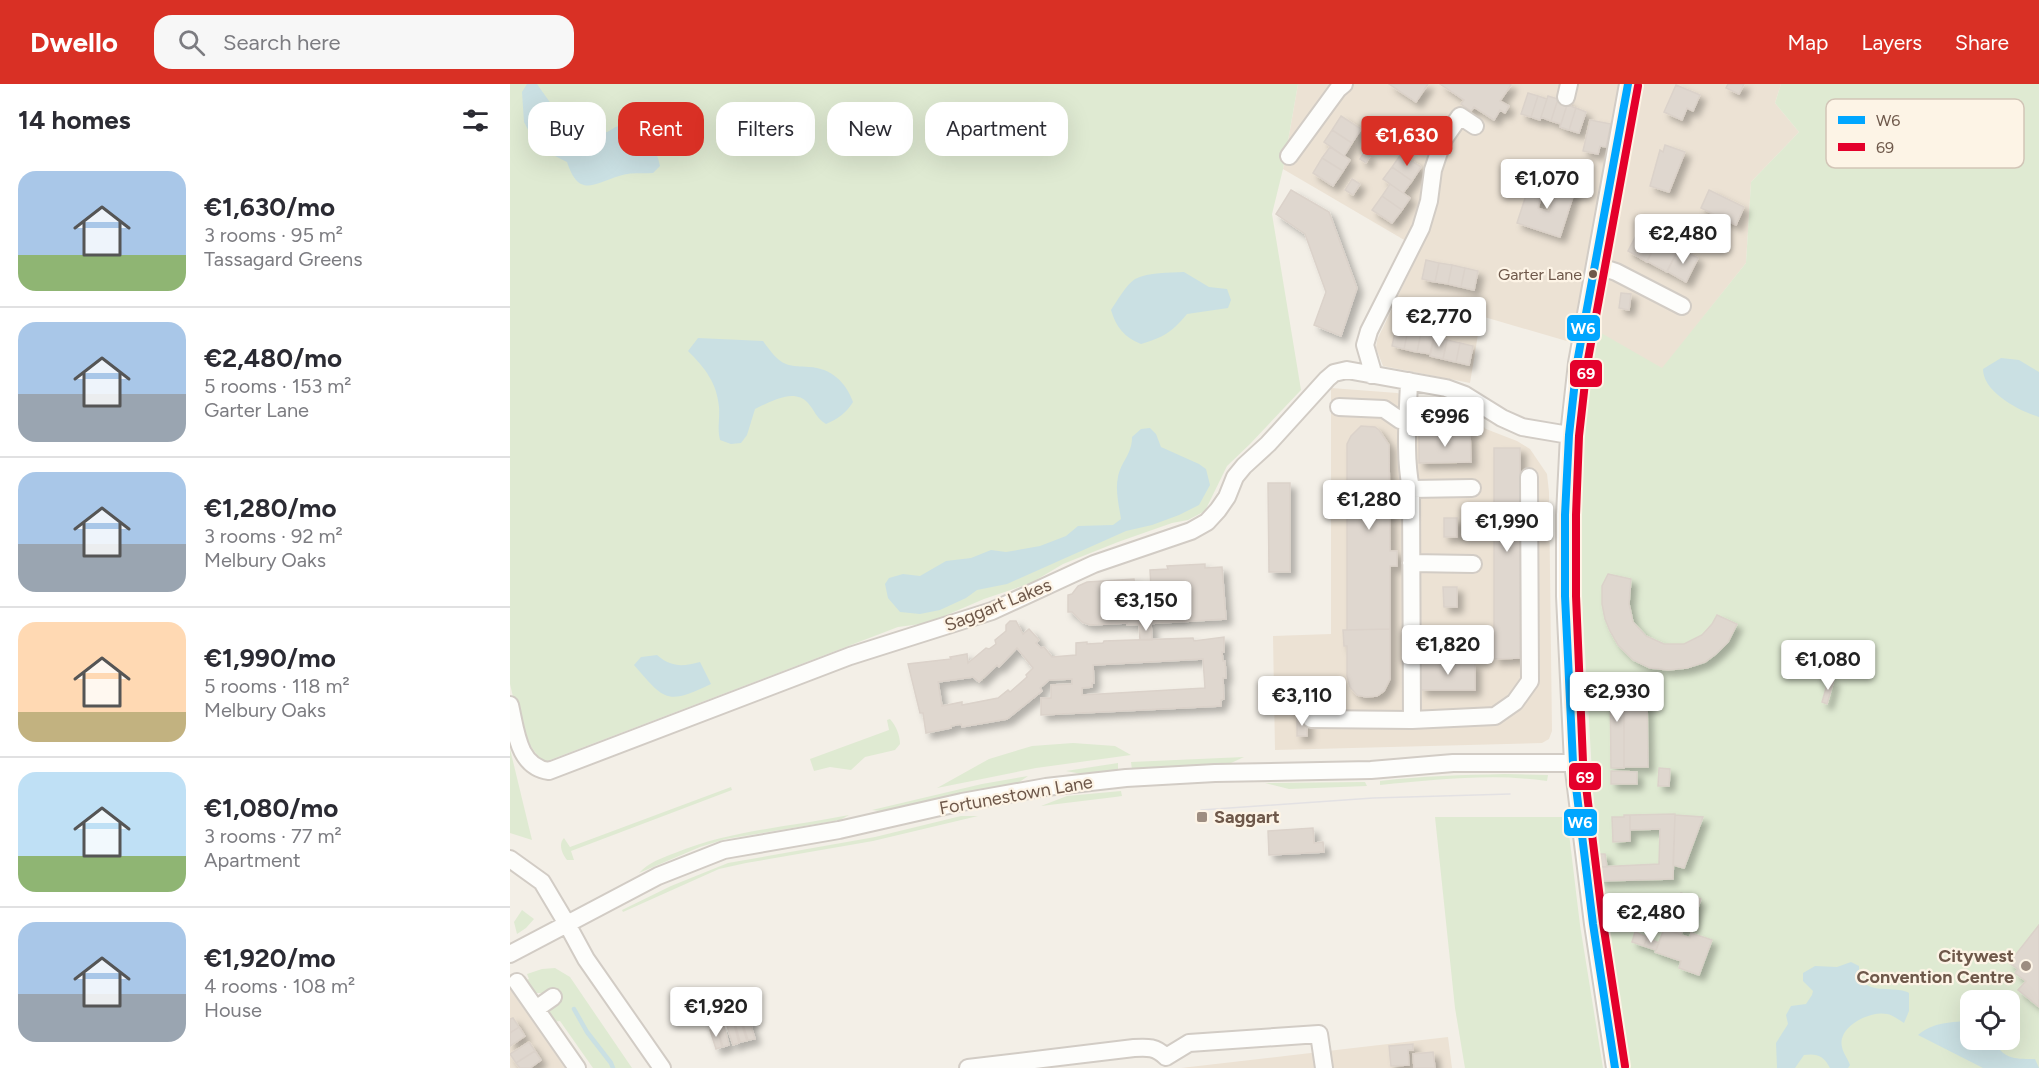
<!DOCTYPE html>
<meta charset="utf-8">
<style>
body{margin:0;font-family:Figtree,sans-serif;background:#f7f7f7;color:#2b2b33;height:100vh;display:flex;flex-direction:column;font-size:22px;white-space:nowrap}
*{box-sizing:border-box;margin:0}
p{font-size:20px;color:#7c7c81}
.icon{flex:none;width:33px;height:33px;fill:none;stroke:currentColor;stroke-width:2;stroke-linecap:round;stroke-linejoin:round}
.map{position:relative;flex:1;overflow:hidden}
.sheet{display:flex;flex-direction:column;background:#fff;width:510px}
.sheet>*{flex:none}
.hud{position:absolute;left:18px;top:18px;width:570px;height:54px;display:flex;gap:12px}
.controls{position:absolute;left:1450px;top:906px;display:grid;gap:12px}
.controls a{display:grid;place-items:center;width:60px;height:60px;border-radius:12px;background:#fff;box-shadow:0 6px 24px #0002;font-size:30px}
.price{position:absolute;translate:-50% -51px;padding:0 14px;border-radius:6px;background:#fff;color:#222;font-size:20px;line-height:39px;filter:drop-shadow(0 2px 3px #0008)}
.price::after{content:'';position:absolute;left:50%;top:36px;width:18px;height:14px;margin-left:-9px;background:inherit;clip-path:polygon(0 0,100% 0,50% 100%)}
.price.current{background:#d93025;color:#fff}
ul{padding:0;list-style:none}
li{display:flex;align-items:center;gap:18px;height:150px;padding:0 18px}
li+li{border-top:2px solid #e1e1e2}
li span{display:grid;place-items:center;flex:none;width:168px;height:120px;border-radius:18px;color:#555}
li>.icon{margin-inline-start:auto}
span .icon{width:72px;height:72px;fill:#fffc;stroke-width:1}
li b{font-size:26px}
h2{display:flex;justify-content:space-between;align-items:center;height:72px;padding:0 18px;font-size:26px}
.pill{padding:0 21px;border-radius:18px;background:#fff;box-shadow:0 6px 24px #0002;font-size:21px;line-height:54px}
.pill.current{background:#d93025;color:#fff}
header{display:flex;align-items:center;gap:36px;box-sizing:border-box;height:84px;padding:0 30px;background:#d93025;color:#fff}
header strong{font-size:28px}
nav{display:flex;gap:33px;margin-inline-start:auto;font-size:21px}
.search{width:420px;height:54px;background:#f7f7f7;display:flex;align-items:center;gap:15px;box-sizing:border-box;padding:0 21px;border-radius:18px;color:#7c7c81;font-size:22px}
main{display:flex;flex:1;min-height:0}
.map>svg:first-child{display:block}
</style>
<header>
<strong>Dwello</strong>
<div class="search"><svg class="icon" aria-label="search" viewBox="0 0 24 24"><circle cx="10" cy="10" r="6"/><path d="M15 15l6 6"/></svg>Search here</div>
<nav><a>Map</a><a>Layers</a><a>Share</a></nav>
</header>
<main>
<section class="sheet">
<h2>14 homes<svg class="icon" aria-label="filters" viewBox="0 0 24 24"><path d="M4 7h16M4 17h16"/><circle cx="9" cy="7" r="2"/><circle cx="15" cy="17" r="2"/></svg></h2>
<ul>
<li><span style="background:linear-gradient(#a9c7e8 70%,#8fb573 0)"><svg class="icon" aria-label="home" viewBox="0 0 24 24"><path d="M3 11l9-7 9 7M6 9v11h12V9"/></svg></span><div><b>€1,630/mo</b><p>3 rooms · 95 m²</p><p>Tassagard Greens</p></div></li>
<li><span style="background:linear-gradient(#a9c7e8 60%,#9aa5b1 0)"><svg class="icon" aria-label="home" viewBox="0 0 24 24"><path d="M3 11l9-7 9 7M6 9v11h12V9"/></svg></span><div><b>€2,480/mo</b><p>5 rooms · 153 m²</p><p>Garter Lane</p></div></li>
<li><span style="background:linear-gradient(#a9c7e8 60%,#9aa5b1 0)"><svg class="icon" aria-label="home" viewBox="0 0 24 24"><path d="M3 11l9-7 9 7M6 9v11h12V9"/></svg></span><div><b>€1,280/mo</b><p>3 rooms · 92 m²</p><p>Melbury Oaks</p></div></li>
<li><span style="background:linear-gradient(#ffd9b3 75%,#c2b280 0)"><svg class="icon" aria-label="home" viewBox="0 0 24 24"><path d="M3 11l9-7 9 7M6 9v11h12V9"/></svg></span><div><b>€1,990/mo</b><p>5 rooms · 118 m²</p><p>Melbury Oaks</p></div></li>
<li><span style="background:linear-gradient(#bfe0f5 70%,#8fb573 0)"><svg class="icon" aria-label="home" viewBox="0 0 24 24"><path d="M3 11l9-7 9 7M6 9v11h12V9"/></svg></span><div><b>€1,080/mo</b><p>3 rooms · 77 m²</p><p>Apartment</p></div></li>
<li><span style="background:linear-gradient(#a9c7e8 60%,#9aa5b1 0)"><svg class="icon" aria-label="home" viewBox="0 0 24 24"><path d="M3 11l9-7 9 7M6 9v11h12V9"/></svg></span><div><b>€1,920/mo</b><p>4 rooms · 108 m²</p><p>House</p></div></li>
</ul>
</section>
<div class="map">
<svg width="1529" height="984" viewBox="0 0 1529 984">
<defs>
<filter id="shadow"><feDropShadow dx="5.5" dy="5.5" stdDeviation="3" flood-color="#0004"/></filter>
</defs>
<rect width="100%" height="100%" fill="#f3efe7"/>
<path fill="#ece2d4" d="M788,0H1271L1265,19L1289,48L1241,98L1236,179L1152,285L971,232L960,299L873,282L866,264L867,256L913,160L896,157L773,85Z
M821,304L887,309L952,326L962,332L976,345L1007,357L1020,365L1037,390L1039,408L1042,647L1039,655L1032,659L765,666L763,552L821,550Z
M0,905L55,984H0Z
M938,953L942,984H671Z"/>
<path fill="#dfead2" fill-rule="evenodd" d="M0,0H788L773,85L762,130L791,306L740,360L717,382L695,427L678,436L662,439L608,458L553,480L521,499L474,515L418,539L388,543L32,679L11,647L0,600Z
M1271,0H1529V984H1113L1088,791L1069,466L1075,263L1079,242L1152,284L1236,179L1241,98L1289,48L1265,19ZM1461,916H1500V956H1461Z
M380,635C386,642 390,651 390,660L385,666L355,673L341,686L320,683L304,687L300,675L379,646L377,636Z
M563,659L605,662L621,671L526,684L427,704L479,675L522,662Z
M0,665L22,756L0,749Z
M734,673L721,679L622,686L621,678Z
M608,679V687L572,690L556,687Z
M995,690L1038,691L1037,697C982,689 925,696 870,701V697C912,692 953,691 995,690Z
M518,692L508,699L493,703L370,727L362,726L472,700Z
M855,698L857,702L779,705L755,699Z
M221,703L222,706L61,767L64,776H57C52,770 48,760 54,754L60,763Z
M611,707L612,712L605,713L531,722L557,712Z
M339,731L330,736L216,755L190,763L129,789C139,778 152,774 165,769C221,746 280,743 339,731Z
M451,732H468L363,757L236,779L209,785L113,828L112,826L161,802L218,779L365,753Z
M925,733H1057L1070,841L1093,984H955L945,924Z
M12,826L24,835L16,844L7,850L4,838Z
M45,884L60,893L122,984H83L50,937L43,938L40,933L35,909H24L11,898L19,895L17,890L32,885Z"/>
<path fill="#cae0e3" d="M17,0H27L51,34L79,53C85,51 92,50 97,48C102,46 105,42 110,42C132,39 147,64 150,82L143,89C132,90 120,88 109,92C83,100 69,114 57,78L27,63L14,38L12,8Z
M674,188L699,203L717,205L721,216L718,224L677,230C661,249 654,253 631,260C614,253 606,243 601,226C607,217 616,201 625,195C639,188 659,189 674,188Z
M188,254L253,257C259,265 267,277 276,280C283,283 291,282 299,283C321,284 336,298 343,318C336,329 328,335 316,340C306,334 305,327 298,319C284,303 260,318 245,325L237,351L231,359L221,360L210,356C207,344 210,335 209,323C207,299 195,284 178,267Z
M1491,274L1509,276L1529,288V333C1509,327 1473,308 1473,285Z
M640,344L646,350L651,363L689,380L696,385L700,401L689,421L669,431L642,441L616,447L497,500L467,506L456,514L430,526L410,530L390,528L378,514L375,500L379,494L393,490L410,492L436,477L461,474L481,466L496,468L530,462L556,452L568,442L603,441L611,435C609,422 605,406 608,393C611,377 622,371 622,353L631,345Z
M147,571C161,583 172,583 190,578L201,600C157,621 155,617 124,581L131,573Z
M1341,878L1349,882C1348,915 1383,900 1399,909V927L1394,939C1389,936 1383,931 1377,930C1360,926 1327,943 1332,963C1333,969 1338,975 1340,981L1338,984H1320C1314,972 1307,969 1294,971L1285,984H1267L1266,959L1278,940L1276,931L1281,922L1296,920L1302,911L1303,907L1293,897V889L1305,882L1327,883Z
M1461,937V956H1482C1495,975 1502,975 1525,975L1529,984H1473L1408,951C1423,938 1442,938 1461,937Z"/>
<g fill="none" stroke-linecap="round" stroke-linejoin="round">
<path stroke="#cae0e3" stroke-width="4.5" d="M64,925L77,948L101,979L103,984"/>
</g>
<path fill="#dfd7cf" stroke="#dbd2ca" stroke-width="1.5" fill-rule="evenodd" filter="url(#shadow)" d="M879,0H918L906,18Z
M930,0H999L1001,1L990,17L999,22L995,29L990,26L984,36L964,23L961,27L951,20L954,16Z
M1218,0H1234L1229,10L1216,4Z
M1166,1L1190,11L1183,27L1177,24L1172,36L1154,28Z
M1018,9L1028,12L1021,33L1011,30Z
M1028,12L1037,15L1030,36L1021,33Z
M1038,12L1048,15L1041,37L1031,33Z
M1048,15L1058,18L1051,40L1041,37Z
M1057,21L1066,24L1059,46L1050,43Z
M1066,24L1076,28L1069,49L1059,46Z
M831,32L851,45L842,59L822,46Z
M1080,36L1101,40L1096,63L1090,62L1088,70L1073,67Z
M822,46L842,59L834,72L814,58Z
M1155,61L1175,68L1159,108L1140,102L1150,66L1153,68Z
M820,63L840,76L833,87L812,74Z
M854,68L860,72L856,79L850,75Z
M891,70L911,83L902,97L882,83Z
M812,74L833,87L823,102L803,89Z
M882,83L902,97L893,109L873,95Z
M842,95L850,100L843,111L835,106Z
M1049,98L1066,103L1050,153L1007,139L1019,102L1033,107L1028,124L1039,128Z
M880,100L900,114L892,126L872,112Z
M781,106L819,128L847,204L831,252L804,241L816,208L795,150L766,130Z
M1199,106L1234,123L1226,141L1191,124Z
M872,112L892,126L882,139L862,126Z
M1130,144L1149,154L1137,178L1118,167Z
M1149,154L1169,164L1157,188L1137,177Z
M1169,164L1188,174L1176,198L1157,187Z
M916,176L929,179L925,198L912,195Z
M929,179L942,181L938,200L925,198Z
M942,181L955,184L951,203L938,200Z
M955,184L968,187L964,206L951,203Z
M1111,209L1121,210L1119,226L1109,224Z
M888,214L899,219L895,229L883,224Z
M886,243L898,246L894,265L882,262Z
M898,246L911,249L907,268L894,265Z
M911,249L924,251L920,270L907,268Z
M924,254L937,256L933,275L920,272Z
M937,256L950,259L946,278L933,275Z
M950,259L963,262L959,281L946,278Z
M851,342L865,343L869,346L879,361L880,467H887V482H880V545L837,546V360L841,352Z
M960,348L961,378L909,379V350Z
M984,364H1010V574L984,575Z
M758,399H780V488H759Z
M934,434H947V453H934Z
M695,480V484L712,483L716,535L617,541V539L580,541L572,538L562,528H558V511L562,510L568,502L577,498L624,495L625,504L641,503L640,486L658,485L657,482Z
M1098,490L1121,495L1119,520L1123,538L1136,552L1154,560H1174L1192,551L1202,540L1207,531L1227,540L1218,558L1206,570L1195,578L1177,584L1158,586L1140,584L1123,576L1108,561L1100,547L1095,535L1092,520V502Z
M933,503H947V523H934Z
M500,537H506L513,550L519,545L529,556L526,559L531,564L534,563L542,573L566,571V559L577,558V560L593,559L594,557L683,554L684,557L714,553V568H712L713,577H715L716,594H713L714,615L711,616V622L531,631V614H541V601L562,600V595L539,596L530,604L532,607L497,635L452,643L451,640L441,642V644L416,649L413,629H410L398,580L441,575L440,573L457,570L458,579L476,564L479,565L486,560L485,556L496,547V541ZM507,564L523,584L516,591L517,593L500,608L498,606L488,614L452,621V618L432,622L428,598L463,593L469,598L487,581L489,583ZM693,575L695,604L572,611V604L582,603V599H584L583,581Z
M641,539L642,556H630L629,540Z
M880,545V595L874,607L867,612L856,613L847,611L840,603L837,592V562H834L833,546Z
M911,579H965V606H911Z
M1102,590L1114,600V684H1101L1100,593Z
M1319,594L1324,596L1317,620L1312,618Z
M1114,600L1122,605L1137,610H1114Z
M1114,610H1137L1138,683H1114Z
M787,634H797V652H787Z
M1149,684L1160,685L1159,702H1148Z
M1101,687L1127,688V700H1101Z
M1165,730L1163,795L1089,797L1087,783L1149,780L1150,745L1120,746V731Z
M1114,731H1120V757L1103,758L1102,733H1114Z
M1165,731L1193,733L1174,784L1163,781Z
M803,744L804,759L813,758L814,768L759,771L758,747Z
M1086,770H1095L1097,783H1087Z
M1171,809L1191,815L1181,844L1174,842L1171,851L1165,848L1168,840L1161,838Z
M1132,813L1162,821L1160,830L1163,831L1162,835L1159,834L1157,840L1127,832Z
M1529,841V923L1508,906L1516,897L1505,889L1508,885L1499,879Z
M1154,845L1180,854L1181,849L1202,856L1189,891L1169,884L1171,877L1145,868Z
M1125,848L1137,853L1134,862L1122,858Z
M1137,854L1149,859L1146,866L1134,862Z
M3,934L9,943L0,949V935Z
M239,935L245,955L238,956L232,937Z
M231,938L237,957L230,958L225,939Z
M224,940L229,959L223,961L217,942Z
M214,942L219,961L213,963L207,944Z
M9,943L15,952L0,962V949Z
M207,944L212,963L206,965L200,946Z
M19,958L25,967L6,979L0,970Z
M903,960V966H898L899,981L881,982L879,962Z
M25,967L31,976L20,984H10L6,979Z
M923,968L925,984H904L903,970Z"/>
<g fill="none" stroke-linecap="round" stroke-linejoin="round">
<g stroke="#d2ccc5" stroke-width="20">
<path id="minor" d="M1056,13L1059,0
M779,72L828,5L834,0
M1085,181L1106,188L1172,222
M861,291L862,285L855,261L859,247L911,144L919,117L923,86L928,71L934,55L950,32L965,42
M899,297C898,332 894,370 901,405L902,636
M829,323L874,325L890,336L898,337
M901,405L962,404
M901,479L963,480
M0,621C6,647 8,683 39,687L340,572L482,527L584,480L681,447L697,438L708,426L717,413L725,393L734,382L758,360L817,295L824,289L837,286L936,304L955,311L992,334L1012,343L1059,351
M801,635L902,636L985,632L1005,618L1020,597L1019,393
M0,775L32,798L57,840L148,792L214,766L329,746L452,718L536,703L616,694L705,689L861,686L943,679H1063
M0,870L57,840L76,875L152,984
M7,898L67,984
M26,925L43,913
M656,973L679,959L809,950L814,984
M458,984L624,964C638,963 646,963 656,973
M1105,984L1083,840L1063,679L1055,512V431L1059,351L1067,279L1118,0"/>
</g>
<use href="#minor" stroke="#fdfdfb" stroke-width="16"/>
<path stroke="#e3e1e3" stroke-width="1.5" d="M691,726L863,714L1000,710"/>
<g stroke="#fdf4e6" stroke-width="12">
<path id="bus-1" d="M1105,984L1083,840L1063,679L1055,512V431L1059,351L1067,279L1118,0"/>
</g>
<g stroke="#fdf4e6" stroke-width="12">
<path id="bus-2" d="M1115,982L1093,839L1073,678L1066,512V431L1069,352L1077,281L1128,2"/>
</g>
<use href="#bus-1" stroke="#00a6ff" stroke-width="8"/>
<use href="#bus-2" stroke="#e4002b" stroke-width="8"/>
</g>
<circle fill="#6e584a" stroke="#fdf4e6" stroke-width="2" cx="1083" cy="190" r="5"/>
<g fill="#9d8d81" stroke="#fdf4e6" stroke-width="2">
<rect x="686" y="727" width="12" height="12" rx="3"/>
<circle cx="1516" cy="882" r="6"/>
</g>
<g text-anchor="middle" stroke-width="4.5" stroke-linejoin="round" paint-order="stroke">
<g font-size="16" fill="#6e584a" stroke="#fdf4e6" text-anchor="end">
<text x="1072" y="196">Garter Lane</text>
</g>
<g font-size="18" fill="#6e584a" stroke="#fdf4e6">
<text transform="translate(488 521) rotate(-22)" y="6">Saggart Lakes</text>
<text transform="translate(506 711) rotate(-10)" y="6">Fortunestown Lane</text>
</g>
<g font-size="18" font-weight="bold" fill="#6e584a" stroke="#fdf4e6" text-anchor="start">
<text x="704" y="739">Saggart</text>
<text x="1504" y="878" text-anchor="end">Citywest<tspan x="1504" dy="21">Convention Centre</tspan></text>
</g>
</g>
<rect x="1316" y="15" width="198" height="69" rx="9" fill="#fdf4e6" stroke="#d2c5b7" stroke-width="1.5"/>
<rect x="1328" y="32" width="27" height="8" fill="#00a6ff"/>
<rect x="1328" y="59" width="27" height="8" fill="#e4002b"/>
<g font-size="16" fill="#6e584a">
<text x="1366" y="42">W6</text>
<text x="1366" y="69">69</text>
</g>
<g stroke="#fdf4e6" stroke-width="2">
<rect x="1056" y="230" width="35" height="28" rx="6" fill="#00a6ff"/>
<rect x="1059" y="275" width="34" height="29" rx="6" fill="#e4002b"/>
<rect x="1058" y="678" width="34" height="29" rx="6" fill="#e4002b"/>
<rect x="1053" y="724" width="35" height="29" rx="6" fill="#00a6ff"/>
</g>
<g font-size="16" text-anchor="middle" font-weight="bold" fill="#fff">
<text x="1073" y="250">W6</text>
<text x="1076" y="295">69</text>
<text x="1075" y="699">69</text>
<text x="1070" y="744">W6</text>
</g>
</svg>
<div class="controls">
<a><svg class="icon" aria-label="locate" viewBox="0 0 24 24"><circle cx="12" cy="12" r="6"/><path d="M12 2v4M12 18v4M2 12h4M18 12h4"/></svg></a>
</div>
<b class="price current" style="left:897px;top:83px">€1,630</b>
<b class="price" style="left:1037px;top:126px">€1,070</b>
<b class="price" style="left:1173px;top:181px">€2,480</b>
<b class="price" style="left:929px;top:264px">€2,770</b>
<b class="price" style="left:935px;top:364px">€996</b>
<b class="price" style="left:859px;top:447px">€1,280</b>
<b class="price" style="left:997px;top:469px">€1,990</b>
<b class="price" style="left:636px;top:548px">€3,150</b>
<b class="price" style="left:938px;top:592px">€1,820</b>
<b class="price" style="left:1318px;top:607px">€1,080</b>
<b class="price" style="left:1107px;top:639px">€2,930</b>
<b class="price" style="left:792px;top:643px">€3,110</b>
<b class="price" style="left:1141px;top:860px">€2,480</b>
<b class="price" style="left:206px;top:954px">€1,920</b>
<div class="hud">
<a class="pill">Buy</a>
<a class="pill current">Rent</a>
<a class="pill">Filters</a>
<a class="pill">New</a>
<a class="pill">Apartment</a>
</div>
</div>
</main>
